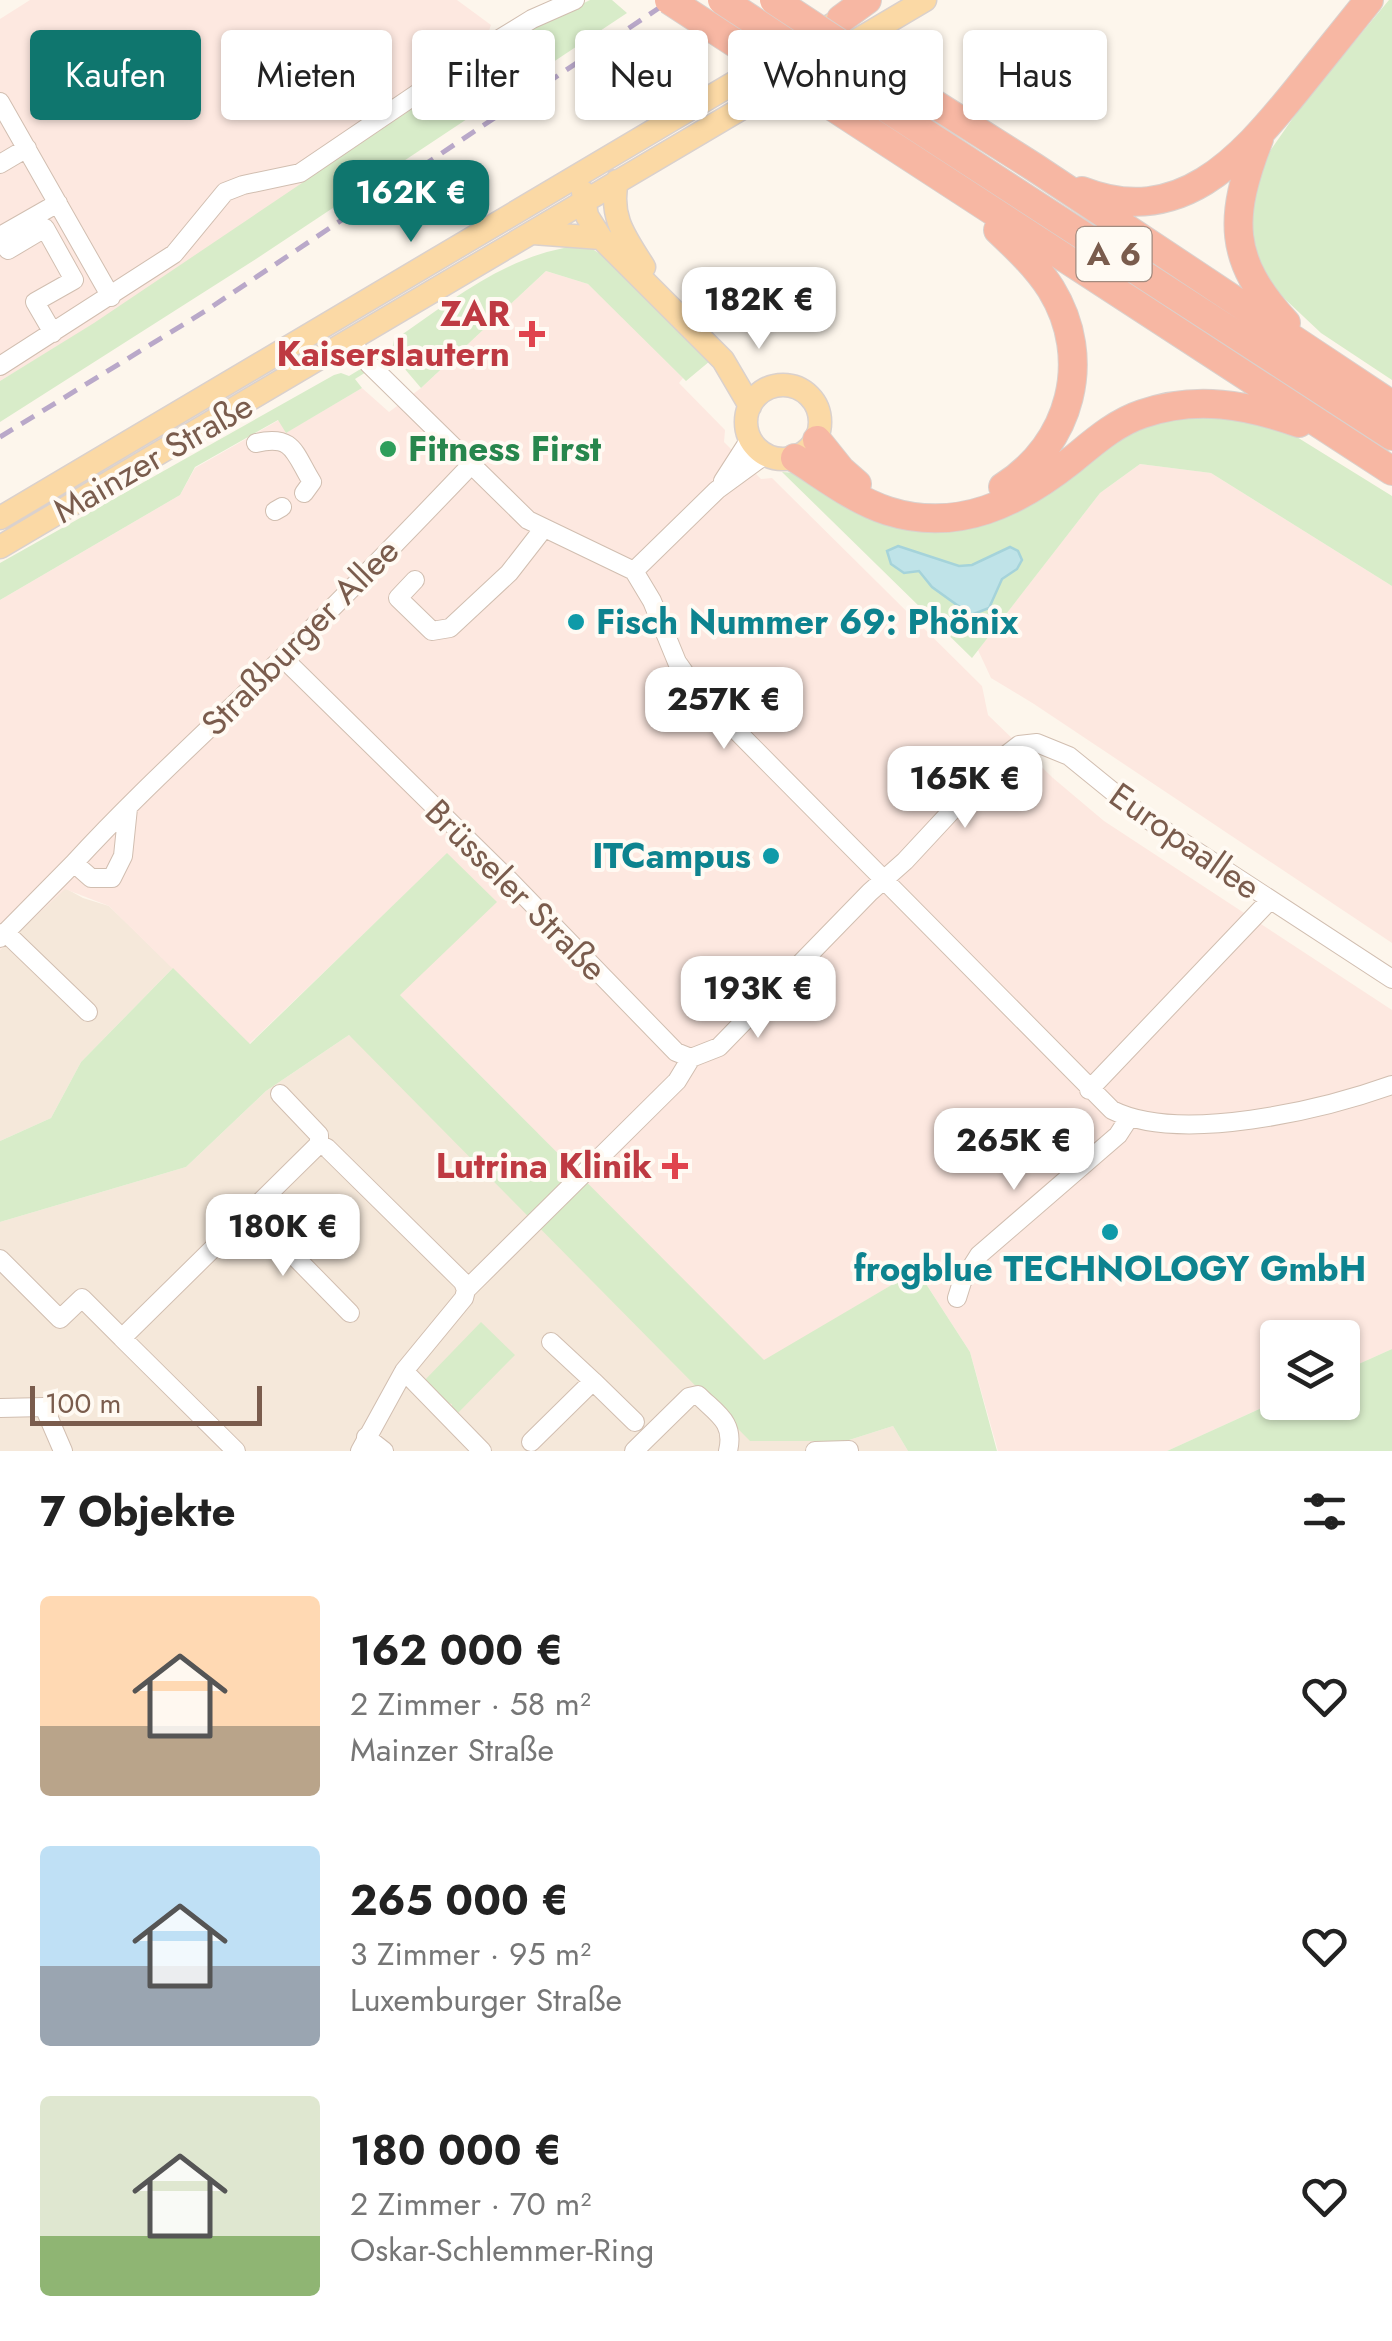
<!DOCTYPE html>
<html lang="de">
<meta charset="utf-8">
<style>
body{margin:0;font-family:Jost,sans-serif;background:#f2f2f2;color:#222;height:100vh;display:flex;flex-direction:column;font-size:38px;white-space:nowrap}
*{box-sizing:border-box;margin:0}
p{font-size:32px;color:#767676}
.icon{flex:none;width:55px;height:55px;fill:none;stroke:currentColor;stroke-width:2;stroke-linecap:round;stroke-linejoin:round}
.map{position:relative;height:1451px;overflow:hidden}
.details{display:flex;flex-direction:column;background:#fff;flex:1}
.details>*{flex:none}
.top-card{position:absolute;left:30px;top:30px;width:1332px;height:90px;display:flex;gap:20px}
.fabs{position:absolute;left:1260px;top:1320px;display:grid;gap:20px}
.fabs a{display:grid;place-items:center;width:100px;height:100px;border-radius:10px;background:#fff;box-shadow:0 2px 8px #0004;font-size:50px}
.scale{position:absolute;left:30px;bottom:25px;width:232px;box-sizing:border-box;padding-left:10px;border:5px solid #7a5c4d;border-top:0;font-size:28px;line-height:35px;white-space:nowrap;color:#7a5c4d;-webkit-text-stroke:8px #fffaf3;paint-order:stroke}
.price{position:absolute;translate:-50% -85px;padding:0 22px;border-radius:20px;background:#fff;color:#222;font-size:32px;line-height:65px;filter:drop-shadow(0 2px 5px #0008)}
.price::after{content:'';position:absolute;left:50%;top:60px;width:30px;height:22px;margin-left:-15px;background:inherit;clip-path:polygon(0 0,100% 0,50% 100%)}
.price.current{background:#0f766e;color:#fff}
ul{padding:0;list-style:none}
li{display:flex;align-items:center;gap:30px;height:250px;padding:0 40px}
li span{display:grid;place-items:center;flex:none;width:280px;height:200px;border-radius:10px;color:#555}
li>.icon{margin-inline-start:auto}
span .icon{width:120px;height:120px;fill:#fffc;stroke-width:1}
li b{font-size:42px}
h2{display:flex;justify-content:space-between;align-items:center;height:120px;padding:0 40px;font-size:42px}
.pill{padding:0 35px;border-radius:10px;background:#fff;box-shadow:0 2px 8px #0004;font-size:35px;line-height:90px}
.pill.current{background:#0f766e;color:#fff}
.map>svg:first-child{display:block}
</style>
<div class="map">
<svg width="1392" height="1451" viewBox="0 0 1392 1451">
<rect width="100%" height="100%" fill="#fdf6ec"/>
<path fill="#f5e8da" d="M65,888L83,898L109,906L173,968L81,1062L51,1118L0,1141V950Z
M349,1035L846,1441L893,1426L908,1451H0V1222L186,1167L266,1091Z"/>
<path fill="#fde8e0" d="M30,0H457L491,25L476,67L135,299L0,381V19Z
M546,271L588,284L616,310L683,378L679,383L725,430L724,442L761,479L772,478L982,686L988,715L1053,778L1104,821L1392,1010V1349L1343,1371L1342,1338H1278L1277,1401L1167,1451H998L970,1352L917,1270L764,1361L399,994L496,902L447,854L249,1044L109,906L65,889L0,950V600L180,495L195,468L279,420L287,432L362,388L389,412L421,388Z
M1140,464L1211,473L1392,586V943L1034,704L991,678L978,650L1100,493Z"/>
<path fill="#d8ecc9" d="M590,0H612L627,13L256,259L0,422V381L94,323L528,31Z
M1389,0H1392V380L1321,333L1269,284L1248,238L1252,177L1302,105Z
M586,245L616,264L710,361L686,381L588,284L546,271L421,388L393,355L355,379L362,388L286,433L278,420L195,467L180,495L0,600V563L334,375L341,373L349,376L392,350L394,340C454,299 511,251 586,245Z
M1177,415L1271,421L1392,496V586L1211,473L1140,464L1100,493L972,658L782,472L796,473L921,526L1137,427Z
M447,853L497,902L400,995L764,1360L917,1270L970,1352L997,1451H908L893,1426L846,1441H750L349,1035L266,1091L186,1167L0,1222V1141L51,1118L81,1062L173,968L250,1044Z
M481,1322L515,1355L456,1415L451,1410L452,1404L443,1402L423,1382Z
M1392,1349V1451H1167L1277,1401L1342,1402L1343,1371Z"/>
<path fill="#bfe3e8" stroke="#a5d3da" stroke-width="2.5" d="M898,546L959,566L972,565L1010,547L1018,551L1022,560L1017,569L1002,579L989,608L971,615L932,587L919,571L904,573L891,564L887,551Z"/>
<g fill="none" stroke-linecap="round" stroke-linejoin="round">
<g stroke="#d1beb0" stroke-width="20">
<path id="minor" d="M0,102L111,297
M0,164L27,148
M0,236L58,203
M0,238L8,250L45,228L74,280L35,302L53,333
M351,341L369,364L528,520L634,571L652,601L677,662L698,692L1112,1110C1180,1144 1322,1110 1392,1085
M0,366L174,254L225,192L243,185L300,173L483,49L532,19L575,0
M256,443C294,434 294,453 312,482L304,493
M723,481L750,439
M275,511L282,507
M634,571L717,490L765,455
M415,580L398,598L432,631L450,628L509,573L544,528
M283,658L510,881L676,1052L691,1058L719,1047L870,892L905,861L997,762L1019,745L1037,743L1069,756L1144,817L1392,979
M128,808L123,856L112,878H91L74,863C140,791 213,726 282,658C346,595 408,531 470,466
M5,932L88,1012
M0,938L74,863
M1089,1090L1270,900
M280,1094L319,1135V1144
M250,1211L350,1313
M0,1259L60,1319L82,1298L122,1338
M957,1298L962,1282L979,1255L1118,1135L1129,1118
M551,1342L593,1381
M404,1371L482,1451
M0,1408L44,1407L63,1451
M366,1437L384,1451
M531,1442L593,1381L635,1422
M236,1451L122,1338L319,1144L327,1148L463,1282L466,1290
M360,1451L404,1371L464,1298L466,1290L677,1081L691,1058
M634,1451L689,1397L698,1395C717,1414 735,1422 728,1451
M815,1451L849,1450"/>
</g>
<g stroke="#dad1cd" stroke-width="25">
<path id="major" d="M617,181C609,218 626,238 644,267
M583,192L587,216L601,238L723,360L750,406
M533,233L601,238
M746 422a37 37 0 1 1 74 0a37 37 0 1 1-74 0Z
M0,518L835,23
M0,547L925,0"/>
</g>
<g stroke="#dad1cd" stroke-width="30">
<path id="highway" d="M841,19L867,0
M862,58L1034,167L1392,405
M834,74L1392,436
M807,90L1392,471
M1259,139C1229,217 1227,259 1286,323
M1082,191C1179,229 1240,160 1296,91C1320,61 1345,30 1369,0
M998,230C1017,248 1037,267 1051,289C1094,359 1071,444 1003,487
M817,440L841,470L857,484
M795,458C825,477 854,500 888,511C958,533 1018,503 1072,460C1093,443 1115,423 1142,414C1197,395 1247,405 1299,423"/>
</g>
<use href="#minor" stroke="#fff" stroke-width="18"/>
<use href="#major" stroke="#fbd9a5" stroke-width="22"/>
<use href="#highway" stroke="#f7b7a3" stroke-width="28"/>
<path stroke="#b9a8c9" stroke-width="5" stroke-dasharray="15 10" stroke-linecap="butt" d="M0,437L207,310L671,0"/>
<g stroke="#dad1cd" stroke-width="30" stroke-linecap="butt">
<path id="highway-bridge" d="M669,0L807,90
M722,0L834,74
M774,0L862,58"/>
</g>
<use href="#highway-bridge" stroke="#f7b7a3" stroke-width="28"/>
</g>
<g fill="#e0444e" stroke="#fffaf3" stroke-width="4">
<path d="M527 319h10v10h10v10h-10v10h-10v-10h-10v-10h10z"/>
<path d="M670 1151h10v10h10v10h-10v10h-10v-10h-10v-10h10z"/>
</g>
<circle fill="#2e9e5b" stroke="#fffaf3" stroke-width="4" cx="388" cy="449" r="10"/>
<g fill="#0f9aa8" stroke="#fffaf3" stroke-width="4">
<circle cx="576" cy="622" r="10"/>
<circle cx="771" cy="856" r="10"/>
<circle cx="1110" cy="1232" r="10"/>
</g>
<g text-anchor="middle" stroke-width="8" stroke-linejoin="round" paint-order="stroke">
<rect fill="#fffaf3" stroke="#a28b7f" stroke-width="2.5" x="1076.5" y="227" width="75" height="54" rx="8"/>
<g font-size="32" font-weight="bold" fill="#7a5c4d">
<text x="1114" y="265">A 6</text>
</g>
<g font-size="35" font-weight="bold" fill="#be3a42" stroke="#fffaf3" text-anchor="end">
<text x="510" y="326">ZAR<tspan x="510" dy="40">Kaiserslautern</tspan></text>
<text x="652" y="1178">Lutrina Klinik</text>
</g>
<g font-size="35" font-weight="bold" fill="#27864d" stroke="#fffaf3" text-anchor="start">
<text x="408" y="461">Fitness First</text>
</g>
<g font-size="35" fill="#7a5c4d" stroke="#fffaf3">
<text transform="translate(153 458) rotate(-30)" y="12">Mainzer Straße</text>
<text transform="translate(300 637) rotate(-45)" y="12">Straßburger Allee</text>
<text transform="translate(1185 841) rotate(35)" y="12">Europaallee</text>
<text transform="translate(516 890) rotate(45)" y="12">Brüsseler Straße</text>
</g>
<g font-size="35" font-weight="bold" fill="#0d838f" stroke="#fffaf3" text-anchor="start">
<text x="596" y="634">Fisch Nummer 69: Phönix</text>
<text x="751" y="868" text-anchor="end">ITCampus</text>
<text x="1110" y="1281" text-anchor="middle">frogblue TECHNOLOGY GmbH</text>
</g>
</g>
</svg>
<div class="fabs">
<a><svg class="icon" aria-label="layers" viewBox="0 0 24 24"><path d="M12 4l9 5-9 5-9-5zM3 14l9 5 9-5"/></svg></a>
</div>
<div class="scale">100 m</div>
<b class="price current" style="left:411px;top:245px">162K €</b>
<b class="price" style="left:759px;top:352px">182K €</b>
<b class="price" style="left:724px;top:752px">257K €</b>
<b class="price" style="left:965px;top:831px">165K €</b>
<b class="price" style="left:758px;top:1041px">193K €</b>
<b class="price" style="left:1014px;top:1193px">265K €</b>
<b class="price" style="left:283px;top:1279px">180K €</b>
<div class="top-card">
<a class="pill current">Kaufen</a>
<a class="pill">Mieten</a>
<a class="pill">Filter</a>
<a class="pill">Neu</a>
<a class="pill">Wohnung</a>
<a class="pill">Haus</a>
</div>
</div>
<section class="details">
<h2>7 Objekte<svg class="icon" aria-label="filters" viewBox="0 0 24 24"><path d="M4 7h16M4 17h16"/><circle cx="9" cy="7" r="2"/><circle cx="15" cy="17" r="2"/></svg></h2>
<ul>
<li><span style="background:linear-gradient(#ffd9b3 65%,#b9a48a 0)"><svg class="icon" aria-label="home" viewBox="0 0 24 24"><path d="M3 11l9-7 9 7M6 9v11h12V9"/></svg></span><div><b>162 000 €</b><p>2 Zimmer · 58 m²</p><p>Mainzer Straße</p></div><svg class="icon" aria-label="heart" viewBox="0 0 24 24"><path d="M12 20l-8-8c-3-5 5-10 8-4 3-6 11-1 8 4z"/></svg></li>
<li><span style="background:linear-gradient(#bfe0f5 60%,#9aa5b1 0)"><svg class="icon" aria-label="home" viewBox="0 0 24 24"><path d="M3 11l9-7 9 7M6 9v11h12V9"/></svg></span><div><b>265 000 €</b><p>3 Zimmer · 95 m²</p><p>Luxemburger Straße</p></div><svg class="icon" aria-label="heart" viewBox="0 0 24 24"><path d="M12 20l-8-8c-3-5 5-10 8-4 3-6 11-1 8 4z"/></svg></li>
<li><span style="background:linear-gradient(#dfe7d0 70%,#8fb573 0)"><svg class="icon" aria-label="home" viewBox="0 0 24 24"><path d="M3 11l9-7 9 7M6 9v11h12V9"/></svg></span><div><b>180 000 €</b><p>2 Zimmer · 70 m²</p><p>Oskar-Schlemmer-Ring</p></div><svg class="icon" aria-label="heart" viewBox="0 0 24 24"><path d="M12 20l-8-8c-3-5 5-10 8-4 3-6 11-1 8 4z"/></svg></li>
</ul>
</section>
